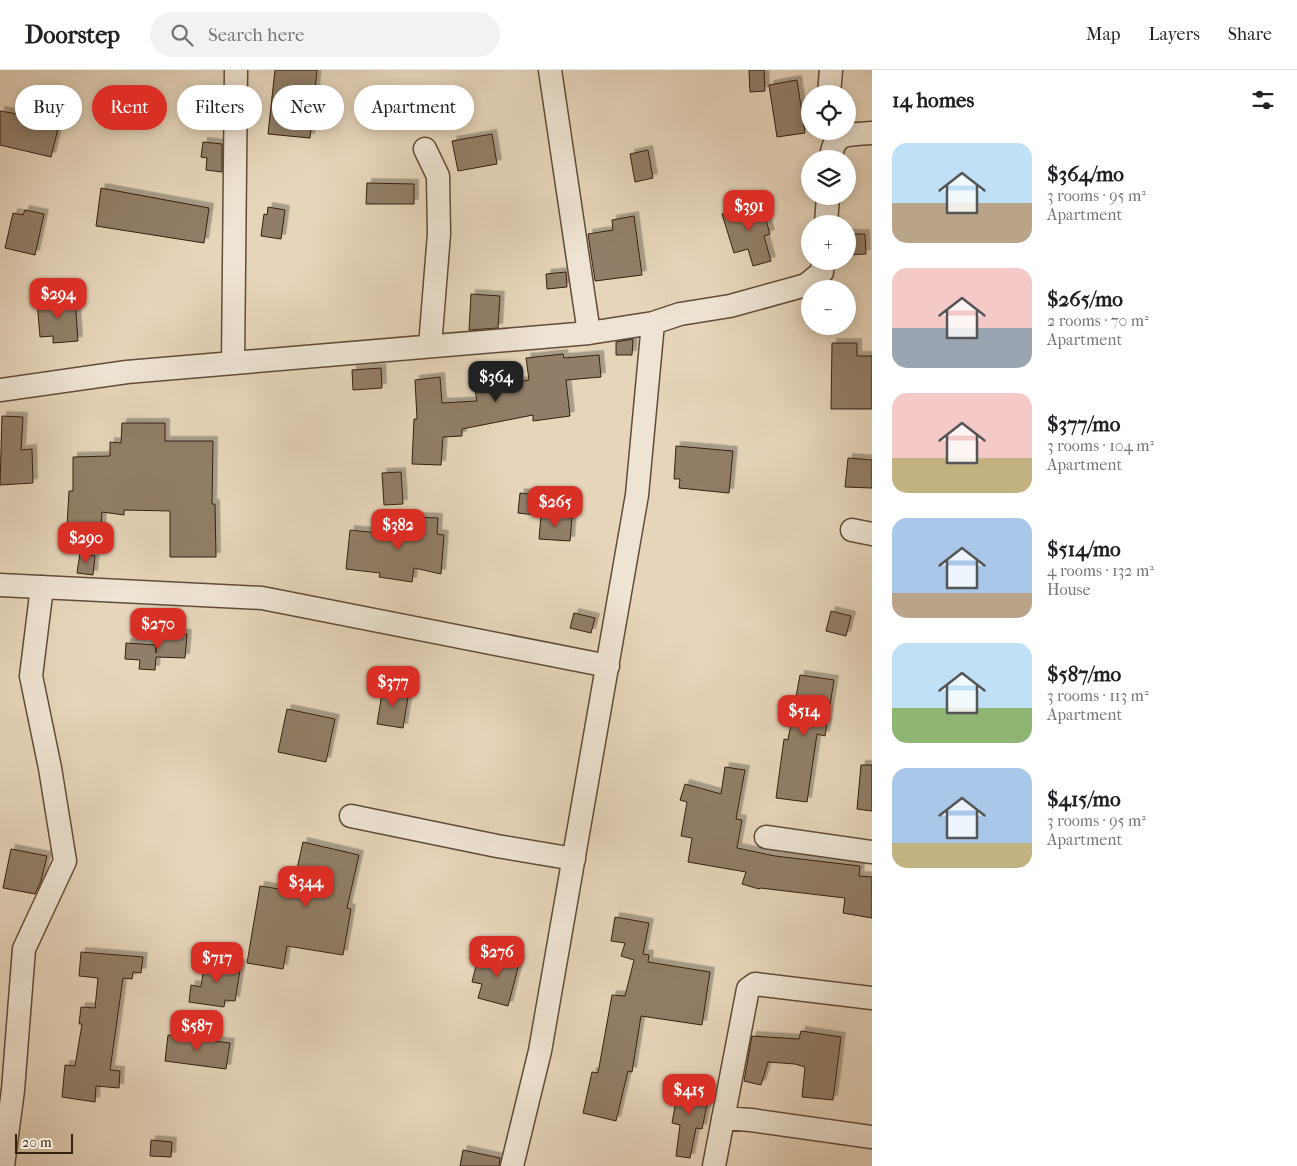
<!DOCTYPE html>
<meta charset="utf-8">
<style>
body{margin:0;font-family:"IM FELL French Canon",serif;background:#f2f2f2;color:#202124;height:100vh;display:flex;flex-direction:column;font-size:19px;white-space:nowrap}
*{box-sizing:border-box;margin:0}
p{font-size:16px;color:#757577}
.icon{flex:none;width:28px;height:28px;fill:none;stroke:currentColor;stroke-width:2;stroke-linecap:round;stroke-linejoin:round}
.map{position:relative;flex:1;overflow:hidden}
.sheet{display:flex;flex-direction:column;background:#fff;width:425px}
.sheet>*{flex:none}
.banner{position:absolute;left:15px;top:15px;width:475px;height:45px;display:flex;gap:10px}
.fabs{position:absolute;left:801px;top:15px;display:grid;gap:10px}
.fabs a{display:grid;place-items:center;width:55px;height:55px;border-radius:50%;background:#fff;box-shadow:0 2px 12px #0003;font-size:25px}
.scale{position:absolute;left:15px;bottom:12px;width:58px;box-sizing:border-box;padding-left:5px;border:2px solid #351f0e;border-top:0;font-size:14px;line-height:18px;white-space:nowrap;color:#351f0e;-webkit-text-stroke:4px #efe4d3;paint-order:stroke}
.price{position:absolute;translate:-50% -42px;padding:0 11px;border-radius:10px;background:#d93025;color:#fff;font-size:16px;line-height:32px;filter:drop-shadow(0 1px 2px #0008)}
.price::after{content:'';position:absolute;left:50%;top:30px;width:15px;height:11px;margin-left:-8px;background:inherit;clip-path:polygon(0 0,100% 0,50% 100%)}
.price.current{background:#222;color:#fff}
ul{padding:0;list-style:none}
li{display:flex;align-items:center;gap:15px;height:125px;padding:0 20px}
li span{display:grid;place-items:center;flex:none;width:140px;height:100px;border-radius:15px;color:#555}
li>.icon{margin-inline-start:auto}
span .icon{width:60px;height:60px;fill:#fffc;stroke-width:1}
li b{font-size:21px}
h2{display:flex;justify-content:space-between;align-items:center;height:60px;padding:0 20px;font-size:21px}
.chip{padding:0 18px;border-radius:22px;background:#fff;box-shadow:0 2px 12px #0003;font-size:18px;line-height:45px}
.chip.current{background:#d93025;color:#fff}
header{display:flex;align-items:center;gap:30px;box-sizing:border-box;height:70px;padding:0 25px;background:#fff;border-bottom:1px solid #e0e0e0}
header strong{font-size:24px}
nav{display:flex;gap:28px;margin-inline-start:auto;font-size:18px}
.search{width:350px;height:45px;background:#f2f2f2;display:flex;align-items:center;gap:12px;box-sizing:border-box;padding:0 18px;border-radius:28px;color:#757577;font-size:19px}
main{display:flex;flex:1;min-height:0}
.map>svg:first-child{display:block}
</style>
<header>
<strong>Doorstep</strong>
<div class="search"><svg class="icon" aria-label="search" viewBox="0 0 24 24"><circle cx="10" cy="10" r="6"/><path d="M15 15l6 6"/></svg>Search here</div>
<nav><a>Map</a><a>Layers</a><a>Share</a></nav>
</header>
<main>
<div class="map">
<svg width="872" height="1096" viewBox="0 0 872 1096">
<defs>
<filter id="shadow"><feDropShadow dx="4.5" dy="-4.5" stdDeviation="0" flood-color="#0004"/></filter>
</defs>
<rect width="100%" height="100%" fill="#e6d5bb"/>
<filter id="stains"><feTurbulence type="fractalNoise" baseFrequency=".004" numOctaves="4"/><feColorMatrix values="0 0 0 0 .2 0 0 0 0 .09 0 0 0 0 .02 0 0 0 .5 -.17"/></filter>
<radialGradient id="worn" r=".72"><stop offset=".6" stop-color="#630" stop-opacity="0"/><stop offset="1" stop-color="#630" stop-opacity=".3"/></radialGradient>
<path fill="#917e68" stroke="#351f0e" filter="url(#shadow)" d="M275,0H317L310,68L268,64Z
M749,0H764L765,21L750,22Z
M797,10L805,63L777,67L769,15Z
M0,41L60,51L51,87L0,75Z
M492,64L497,94L458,101L452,71Z
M203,72L222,74V102L206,100L207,88L201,87Z
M648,80L653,108L635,112L630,84Z
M367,113L414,114V134H366Z
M101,118L209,138L204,173L96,156Z
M761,133L770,164L764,166L771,191L753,196L748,179L734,183L722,144Z
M268,137L285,140L281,169L261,166L264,144L267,145Z
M25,140L44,144L35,185L5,178L13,143L23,145Z
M634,146L642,205L595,211L588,164L613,160L612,150Z
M848,164H865L866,184L848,185Z
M566,202L567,217L547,219L546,204Z
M471,224L500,226L498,258L469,260Z
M75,228L78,271L53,273V266L40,267L37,231Z
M633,269L632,285H616V272Z
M832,273H857V286H872V339H831Z
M563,284L564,288L599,285L601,307L566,310L570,346L533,351V345L462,359V366L443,367L441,395L412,394L414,349H417L415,310L440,307L442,333L477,331L475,320L529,310L526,288Z
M381,298L382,318L353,320L352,300Z
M2,346L23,347L21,380L32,379L33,413L0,415Z
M122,353H165V371H213L212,434H215L216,487H170V441L124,440V445L102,442L101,458L67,456L69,421H73V387L110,386V372L121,373Z
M676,376L733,381L729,423L679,418L680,409H674Z
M848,388L872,390V418L845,417Z
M401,402L403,434L384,435L382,403Z
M520,423L537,425L535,445L518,443Z
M541,445L572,448L570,471L539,469Z
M414,447L438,448L437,464L444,465L441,504L414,498L412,512L379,507L380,503L346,499L350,460L414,467Z
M80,483L95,486L93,505L77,503Z
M831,541L851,546L846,566L826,561Z
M574,543L595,548L591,563L570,558Z
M157,562L187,564L185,588L156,587L155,600L139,599L140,590L125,589L126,573L156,575V583Z
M800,605L834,610L825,666L817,664L807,732L776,728L784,669L788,670Z
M383,617L409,621L403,658L377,654Z
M287,639L335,649L326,692L278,682Z
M861,695H872V741L857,739Z
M725,697L745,700L736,749L742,750L737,778L775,786L860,796L859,806L872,807V848L843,843L845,828L760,818L759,819L742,814L746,802L688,792L692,768L681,766L687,732L680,730L685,714L721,724Z
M303,772L359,785L347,838L351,839L343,885L287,876L283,899L247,893L260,816L292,821Z
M11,779L47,786L41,811L35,824L3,818Z
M615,847L649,853L643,884L649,885L648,892L710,902L702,955L641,946L632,1002L628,1001L616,1051L583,1043L592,1002L598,1003L612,925L625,926L634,890L621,886L625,873L611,871Z
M81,882L143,887L141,903L133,902L132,909L123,908L110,1000L120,1001L119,1018L96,1016L95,1032L62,1027L65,995L75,996L82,954H79L81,937L95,938L98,908L79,906Z
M488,882L520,890L508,936L478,928L482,914L472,912L476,896L483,898Z
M205,889L241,894L235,931L225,930L224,937L189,932L191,915L201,917Z
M801,961L841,967L833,1030L802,1027L805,997L795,994L768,992L761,1015L744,1011L752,966L799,969Z
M168,965L230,973L226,999L165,991Z
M679,1014L710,1020L702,1059L696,1058L690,1088L676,1086L680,1055L672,1053Z
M151,1070L172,1072L171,1087L150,1086Z
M463,1080L500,1088L499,1096H460Z"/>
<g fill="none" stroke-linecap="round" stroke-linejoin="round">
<g stroke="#614c39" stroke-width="25">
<path id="minor" d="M550,0L589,263
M829,24L831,0
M425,79L438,106L439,164L430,276
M831,89C833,61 849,65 872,63
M826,154L828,126
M233,293L236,0
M0,320L127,302L589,263L653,253
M852,460L872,464
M0,515L262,528L608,596
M351,746L497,776L574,789
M766,767L872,782
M723,1048L751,1050L872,1067
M3,1096L13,1020L24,879L65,791L50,698L31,606L42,517
M512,1096L540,981L637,425L653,253L680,244L730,236L806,215L822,202L823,191
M714,1096L748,919L755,914L872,928"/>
</g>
<use href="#minor" stroke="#efe4d3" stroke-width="22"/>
</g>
<rect width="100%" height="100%" filter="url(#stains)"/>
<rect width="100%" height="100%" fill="url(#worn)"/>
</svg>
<div class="fabs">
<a><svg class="icon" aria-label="locate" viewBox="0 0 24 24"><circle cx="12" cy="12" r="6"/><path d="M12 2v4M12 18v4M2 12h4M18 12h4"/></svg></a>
<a><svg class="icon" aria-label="layers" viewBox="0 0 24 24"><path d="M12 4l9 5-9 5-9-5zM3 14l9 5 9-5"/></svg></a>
<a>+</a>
<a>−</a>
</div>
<div class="scale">20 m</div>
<b class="price" style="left:749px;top:162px">$391</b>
<b class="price" style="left:58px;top:250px">$294</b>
<b class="price current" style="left:496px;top:333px">$364</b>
<b class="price" style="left:555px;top:458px">$265</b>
<b class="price" style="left:398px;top:481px">$382</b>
<b class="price" style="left:86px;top:494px">$290</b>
<b class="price" style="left:158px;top:580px">$270</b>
<b class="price" style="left:393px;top:638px">$377</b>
<b class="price" style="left:804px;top:667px">$514</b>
<b class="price" style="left:306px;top:838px">$344</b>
<b class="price" style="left:497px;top:908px">$276</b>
<b class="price" style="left:217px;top:914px">$717</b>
<b class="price" style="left:197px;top:982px">$587</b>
<b class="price" style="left:689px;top:1046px">$415</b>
<div class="banner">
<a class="chip">Buy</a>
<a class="chip current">Rent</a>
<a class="chip">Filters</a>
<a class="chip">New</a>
<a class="chip">Apartment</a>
</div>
</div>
<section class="sheet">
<h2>14 homes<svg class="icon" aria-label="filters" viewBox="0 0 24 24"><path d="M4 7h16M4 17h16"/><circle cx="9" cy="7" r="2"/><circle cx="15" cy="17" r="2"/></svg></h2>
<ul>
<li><span style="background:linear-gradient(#bfe0f5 60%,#b9a48a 0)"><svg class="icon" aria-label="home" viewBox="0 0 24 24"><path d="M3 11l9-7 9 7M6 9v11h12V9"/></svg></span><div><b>$364/mo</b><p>3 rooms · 95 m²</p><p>Apartment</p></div></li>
<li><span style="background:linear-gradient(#f6c9c9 60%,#9aa5b1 0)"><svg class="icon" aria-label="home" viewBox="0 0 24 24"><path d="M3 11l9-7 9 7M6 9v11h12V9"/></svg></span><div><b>$265/mo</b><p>2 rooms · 70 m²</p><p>Apartment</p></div></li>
<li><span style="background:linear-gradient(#f6c9c9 65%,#c2b280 0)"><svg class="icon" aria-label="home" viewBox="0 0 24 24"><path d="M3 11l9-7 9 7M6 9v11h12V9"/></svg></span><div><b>$377/mo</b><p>3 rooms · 104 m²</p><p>Apartment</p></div></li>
<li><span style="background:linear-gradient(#a9c7e8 75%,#b9a48a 0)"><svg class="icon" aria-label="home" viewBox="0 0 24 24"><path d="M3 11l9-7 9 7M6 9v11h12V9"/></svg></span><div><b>$514/mo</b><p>4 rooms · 132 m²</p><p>House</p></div></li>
<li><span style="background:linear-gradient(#bfe0f5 65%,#8fb573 0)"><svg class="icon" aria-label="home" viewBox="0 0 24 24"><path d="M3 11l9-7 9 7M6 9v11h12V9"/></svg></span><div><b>$587/mo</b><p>3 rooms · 113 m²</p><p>Apartment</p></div></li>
<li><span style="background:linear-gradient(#a9c7e8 75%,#c2b280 0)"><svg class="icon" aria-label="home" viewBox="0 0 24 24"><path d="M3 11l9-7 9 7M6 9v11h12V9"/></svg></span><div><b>$415/mo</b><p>3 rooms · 95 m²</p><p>Apartment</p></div></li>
</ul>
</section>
</main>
